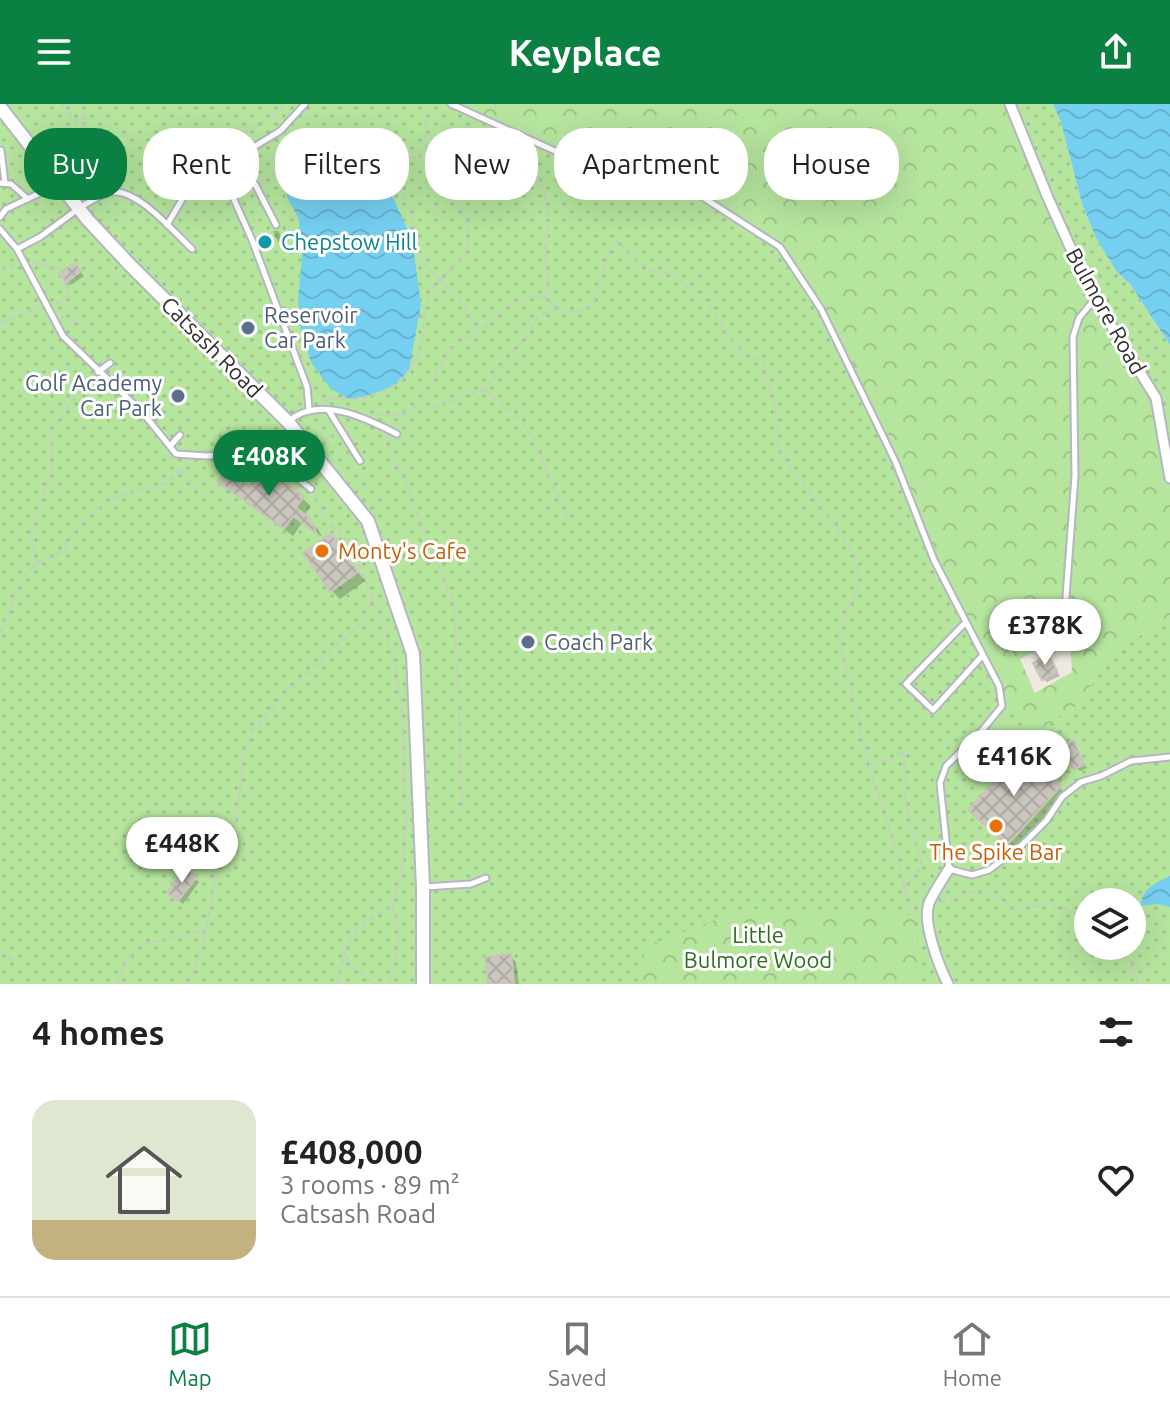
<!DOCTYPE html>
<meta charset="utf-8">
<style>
body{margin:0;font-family:Ubuntu,sans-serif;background:#f6f6f6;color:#222;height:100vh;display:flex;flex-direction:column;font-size:30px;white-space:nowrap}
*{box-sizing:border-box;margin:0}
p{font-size:26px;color:#767676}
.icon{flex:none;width:44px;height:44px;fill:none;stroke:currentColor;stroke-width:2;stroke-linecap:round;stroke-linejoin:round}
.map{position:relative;height:880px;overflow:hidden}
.sheet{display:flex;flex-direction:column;background:#fff;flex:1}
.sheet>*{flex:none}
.hud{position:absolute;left:24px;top:24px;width:1122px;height:72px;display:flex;gap:16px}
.tools{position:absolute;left:1074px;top:784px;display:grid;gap:16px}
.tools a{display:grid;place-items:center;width:72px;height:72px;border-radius:50%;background:#fff;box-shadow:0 8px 32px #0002;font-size:40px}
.price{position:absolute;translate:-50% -68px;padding:0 18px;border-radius:28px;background:#fff;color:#222;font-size:26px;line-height:52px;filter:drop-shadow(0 2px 4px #0008)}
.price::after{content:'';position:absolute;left:50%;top:48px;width:24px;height:18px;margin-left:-12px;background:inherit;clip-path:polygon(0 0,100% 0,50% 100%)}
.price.current{background:#0b8043;color:#fff}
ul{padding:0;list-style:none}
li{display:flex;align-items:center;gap:24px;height:200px;padding:0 32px}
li+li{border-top:2px solid #e0e0e0}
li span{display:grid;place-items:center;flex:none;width:224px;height:160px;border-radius:24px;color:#555}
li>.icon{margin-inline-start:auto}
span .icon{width:96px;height:96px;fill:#fffc;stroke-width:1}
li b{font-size:34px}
h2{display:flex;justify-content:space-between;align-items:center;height:96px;padding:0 32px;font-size:34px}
.tag{padding:0 28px;border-radius:32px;background:#fff;box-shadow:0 8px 32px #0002;font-size:28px;line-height:72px}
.tag.current{background:#0b8043;color:#fff}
header{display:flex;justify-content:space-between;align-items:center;height:104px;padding:0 32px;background:#0b8043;color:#fff;font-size:36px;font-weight:700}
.menu{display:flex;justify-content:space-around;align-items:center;height:112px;border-top:2px solid #e0e0e0;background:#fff;font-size:22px;color:#767676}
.menu a{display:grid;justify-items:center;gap:4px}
.menu .current{color:#0b8043}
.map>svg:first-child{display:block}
</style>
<header><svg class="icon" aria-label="menu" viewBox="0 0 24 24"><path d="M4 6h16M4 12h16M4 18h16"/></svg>Keyplace<svg class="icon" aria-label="share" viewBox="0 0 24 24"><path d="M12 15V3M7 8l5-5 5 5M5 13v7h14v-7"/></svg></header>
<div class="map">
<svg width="1170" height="880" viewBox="0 0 1170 880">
<defs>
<pattern id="grass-dots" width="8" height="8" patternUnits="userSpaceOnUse" patternTransform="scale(2)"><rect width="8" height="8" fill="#b6e59e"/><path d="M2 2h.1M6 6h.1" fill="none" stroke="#9dc588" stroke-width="1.8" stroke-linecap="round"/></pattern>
<pattern id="forest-crowns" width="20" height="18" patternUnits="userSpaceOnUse" patternTransform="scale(2)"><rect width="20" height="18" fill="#b6e59e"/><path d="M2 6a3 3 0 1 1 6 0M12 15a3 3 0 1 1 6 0" fill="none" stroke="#9dc588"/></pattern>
<pattern id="water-waves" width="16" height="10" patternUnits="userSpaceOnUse" patternTransform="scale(2)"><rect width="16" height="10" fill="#75cff0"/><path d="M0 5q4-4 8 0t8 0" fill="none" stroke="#66b2ce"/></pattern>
<pattern id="building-cross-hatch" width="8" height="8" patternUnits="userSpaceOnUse" patternTransform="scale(2)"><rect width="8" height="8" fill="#cbc7bf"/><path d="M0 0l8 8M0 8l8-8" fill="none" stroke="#afaba4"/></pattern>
</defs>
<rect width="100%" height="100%" fill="#efe9e1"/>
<path fill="url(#grass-dots)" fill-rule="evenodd" d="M0,0H452L656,63L780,143L821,205L1032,629L1077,602L1113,550L1170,511V880H0ZM1088,798H1132V842H1088Z
M1010,0H1053L1061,18L1082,100L1097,136L1117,168L1130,180L1170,241V374Z"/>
<path fill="url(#forest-crowns)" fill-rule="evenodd" d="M452,0H1010L1090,187L1156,294L1170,374V511L1113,550L1077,602L1032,630L999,582L956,501L896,359L821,205L780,143L656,63L555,47ZM1063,533H1070L1072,568L1035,589L1020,555Z
M747,804L820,810L916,811L919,880H640L646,842Z"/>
<path fill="#b6e59e" d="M1001,615L1009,617C1015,632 1007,640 997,651L991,642L997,621Z"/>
<path fill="url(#water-waves)" d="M1053,0H1170V241L1130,180L1117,168L1097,136L1082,100L1061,18Z
M335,45L363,52L384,74L412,135L421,200L409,266L396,281L366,292L349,295L330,284L311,258L301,227L298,197L303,143L298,113L287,93L291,73L308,51Z
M1170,772V803L1158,800L1141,802C1141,785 1157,778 1170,772Z"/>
<path fill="#0003" d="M273,127H278L284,137L278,138Z
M79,166L84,172L71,181L68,177Z
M220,377L252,387L302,394L311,402L304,412L318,425L322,433L302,419L293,432Z
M331,432L365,477L340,495L332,487Z
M1048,553L1060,572L1047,578L1043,575Z
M1074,639L1087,664L1080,667L1076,664Z
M1059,683L1068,692L1016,748L979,715Z
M195,775L199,778L183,800L173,792Z
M510,852L516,858L519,880H490Z"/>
<path fill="url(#building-cross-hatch)" stroke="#cbc5ba" stroke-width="2" d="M73,160H76L81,167L66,179L60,168Z
M265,365L304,392L296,404L310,414L317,430L293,412L284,425L218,378L226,366L252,384Z
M331,429L358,468L330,488L303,449Z
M1048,550L1057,567L1042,576L1033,559Z
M1074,636L1084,661L1074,665L1061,642Z
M1022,647L1061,682L1007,741L968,706Z
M185,764L197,773L178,797L167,789Z
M511,850L514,880H488L485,853Z"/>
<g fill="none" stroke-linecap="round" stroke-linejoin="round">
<g stroke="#b4b7c1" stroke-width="9">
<path id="service" d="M451,0L555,47L617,59L656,63L780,143L821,205L896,359L934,456L999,582L1002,602L980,629L946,662L940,679L949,765L972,771L989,766L1022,741L1046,717L1062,693L1081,678L1101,672L1131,657L1170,653
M1,46L5,79
M220,64L252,136L307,283L309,305
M226,77L236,75L255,80L276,121
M0,79L11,80L28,95
M84,101C94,96 103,88 114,88C138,86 174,128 192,145
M0,113L6,105L57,81
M167,121L190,82L280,27L305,0
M0,125L17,145L40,133L74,108
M17,145L63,232L143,309L176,350L207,352L240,349L273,355L311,385
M98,268L110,259
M329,307L360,357
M289,317C320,291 366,314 397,330
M238,332L250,350
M170,342L180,331
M965,519L906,580L933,606L983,551
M1044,545L1063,533L1075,372L1073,233L1079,214L1094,196
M424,783L471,780L486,774"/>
</g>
<g stroke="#b4b7c1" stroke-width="13">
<path id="minor" d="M1010,0L1048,94L1090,187L1156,294L1170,374
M948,880C939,862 922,819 929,799C934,788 942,776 949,765"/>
</g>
<g stroke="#b4b7c1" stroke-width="16">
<path id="tertiary" d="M0,3L87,115L130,161L288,318L368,417L413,550L423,783V880"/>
</g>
<path stroke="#c9c9c9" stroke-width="2" stroke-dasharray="6 4" stroke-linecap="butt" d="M61,0L84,26L112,79
M82,0L84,23
M495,0L497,11
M64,3L75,0
M378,56L426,52
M263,76C283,66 333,38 354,42C383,47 402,86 411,110C417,125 415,142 423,157C431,171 442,178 453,188C463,197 470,212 475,224
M178,86C192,57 194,64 219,49C228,45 233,34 243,29C258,20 275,15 285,0
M32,158L57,164L65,181L68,179V192L54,202
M0,165L14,161
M543,192C561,206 570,215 593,201L611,142L618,137L635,156L654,166L677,172L710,201L728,232L743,248L763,258L776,308L777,337L785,357L832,417L857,455L858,483L838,528L871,671L887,714L909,801L918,802
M61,212L92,225
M0,219L40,203
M484,285L522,317L532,334L568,415
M325,299L328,294C340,294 352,296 364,294C396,288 419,262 423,231C425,217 422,201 430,189C440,172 468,157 469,134C469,121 464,104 454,95C448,90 439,85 436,78C422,54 427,27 426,0
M432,304L484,285L523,237L538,213L556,204
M374,310C427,316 425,285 448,250C459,235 479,228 493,217C500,212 502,204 511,200C521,196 536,191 547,192C551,177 546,169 545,155C544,140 550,125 548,110C545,87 533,66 529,43
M393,320L407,309
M386,332L454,500L463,703
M322,338L333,330
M181,367L203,392
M315,394L329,420L343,432L361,465L388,535L396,568L402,602L406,719L402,768L392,804C405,825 395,857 390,880
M37,459C24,413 37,414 49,375C54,360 49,347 53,332C57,311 78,291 92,275
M0,529C11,504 17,476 39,459C45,454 55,453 61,447C67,442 70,433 75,427C85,414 99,403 113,395C136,382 171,388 182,360
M904,647L905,693L922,762L904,784
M869,660L890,656L903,648
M940,799C972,789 982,774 1011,804C1042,802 1059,797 1086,815L1088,826
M1115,842L1129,853L1138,880
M0,847L13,857
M345,847C351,830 373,808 391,804
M117,880L125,859L139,841L206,826
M189,880L205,832L216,771L234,720L239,698L242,655L251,628L275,600L359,520L373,495
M337,880L345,847L349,861L375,880"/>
<use href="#service" stroke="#fff" stroke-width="5"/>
<use href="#minor" stroke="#fff" stroke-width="9"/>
<use href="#tertiary" stroke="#fff" stroke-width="12"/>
</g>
<circle fill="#0f9aa8" stroke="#fff" stroke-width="3" cx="265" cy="138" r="8"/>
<g fill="#5c6f8a" stroke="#fff" stroke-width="3">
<circle cx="248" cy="224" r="8"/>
<circle cx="178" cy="292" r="8"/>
<circle cx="528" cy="538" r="8"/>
</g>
<g fill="#e8710a" stroke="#fff" stroke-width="3">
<circle cx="322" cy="447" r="8"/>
<circle cx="996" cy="722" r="8"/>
</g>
<g text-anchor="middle" stroke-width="6" stroke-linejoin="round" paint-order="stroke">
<g font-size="22" fill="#0d838f" stroke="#fff" text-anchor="start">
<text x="281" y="146">Chepstow Hill</text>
</g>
<g font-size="22" fill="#2e2e2e" stroke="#fff">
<text transform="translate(1106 207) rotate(61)" y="8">Bulmore Road</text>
<text transform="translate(212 243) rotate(45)" y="8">Catsash Road</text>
</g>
<g font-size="22" fill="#4e5e75" stroke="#fff" text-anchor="start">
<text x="264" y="219">Reservoir<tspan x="264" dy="25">Car Park</tspan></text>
<text x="162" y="287" text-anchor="end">Golf Academy<tspan x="162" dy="25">Car Park</tspan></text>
<text x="544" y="546">Coach Park</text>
</g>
<g font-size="22" fill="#c56008" stroke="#fff" text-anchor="start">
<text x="338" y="455">Monty's Cafe</text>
<text x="996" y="756" text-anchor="middle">The Spike Bar</text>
</g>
<g font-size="22" fill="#2c6e1b" stroke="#fff">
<text x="758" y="839">Little<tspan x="758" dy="25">Bulmore Wood</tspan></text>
</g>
</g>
</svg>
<div class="tools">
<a><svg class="icon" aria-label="layers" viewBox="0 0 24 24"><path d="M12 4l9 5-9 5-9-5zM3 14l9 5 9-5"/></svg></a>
</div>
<b class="price current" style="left:269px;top:394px">£408K</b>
<b class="price" style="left:1045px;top:563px">£378K</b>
<b class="price" style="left:1014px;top:694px">£416K</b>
<b class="price" style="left:182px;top:781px">£448K</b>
<div class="hud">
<a class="tag current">Buy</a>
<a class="tag">Rent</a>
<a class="tag">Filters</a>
<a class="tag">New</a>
<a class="tag">Apartment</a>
<a class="tag">House</a>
</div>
</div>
<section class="sheet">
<h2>4 homes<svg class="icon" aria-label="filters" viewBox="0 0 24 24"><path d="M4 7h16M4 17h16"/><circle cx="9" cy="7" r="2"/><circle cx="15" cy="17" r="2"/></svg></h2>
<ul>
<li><span style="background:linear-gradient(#dfe7d0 75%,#c2b280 0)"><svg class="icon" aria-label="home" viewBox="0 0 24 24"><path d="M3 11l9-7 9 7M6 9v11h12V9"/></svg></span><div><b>£408,000</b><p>3 rooms · 89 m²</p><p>Catsash Road</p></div><svg class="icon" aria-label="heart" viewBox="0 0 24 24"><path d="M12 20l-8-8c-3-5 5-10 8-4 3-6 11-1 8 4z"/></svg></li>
</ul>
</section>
<nav class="menu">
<a class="current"><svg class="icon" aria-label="map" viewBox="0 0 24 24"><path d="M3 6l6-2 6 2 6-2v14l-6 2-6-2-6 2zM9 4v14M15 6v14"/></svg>Map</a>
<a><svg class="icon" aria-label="saved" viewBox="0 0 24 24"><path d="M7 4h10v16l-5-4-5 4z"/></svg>Saved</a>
<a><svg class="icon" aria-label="home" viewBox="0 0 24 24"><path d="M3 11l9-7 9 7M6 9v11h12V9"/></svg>Home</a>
</nav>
